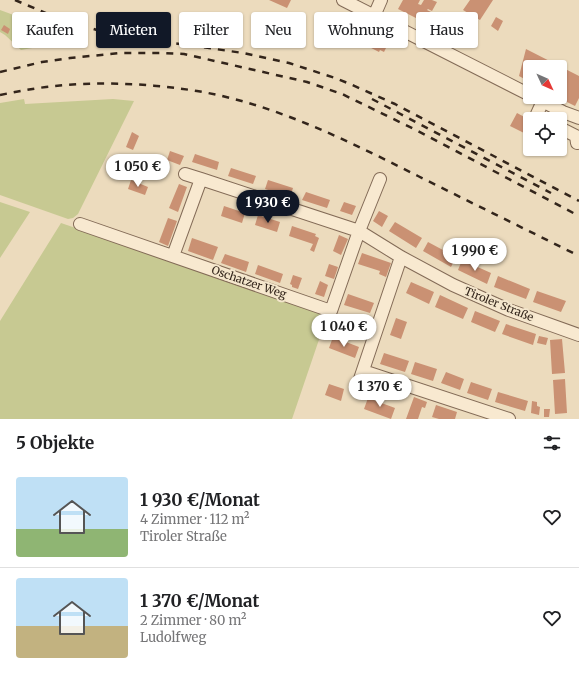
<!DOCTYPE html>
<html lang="de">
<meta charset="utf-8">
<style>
body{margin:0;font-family:Merriweather,serif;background:#f6f6f6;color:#202124;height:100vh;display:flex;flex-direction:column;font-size:15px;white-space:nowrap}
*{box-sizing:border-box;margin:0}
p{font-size:13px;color:#757577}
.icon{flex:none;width:22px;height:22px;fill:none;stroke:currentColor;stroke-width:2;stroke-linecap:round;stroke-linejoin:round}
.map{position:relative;height:419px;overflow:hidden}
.side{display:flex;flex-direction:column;background:#fff;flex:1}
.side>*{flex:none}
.guide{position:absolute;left:12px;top:12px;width:555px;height:36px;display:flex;gap:8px}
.needle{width:26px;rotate:134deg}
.controls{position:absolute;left:523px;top:60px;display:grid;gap:8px}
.controls a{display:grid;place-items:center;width:44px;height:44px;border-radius:4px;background:#fff;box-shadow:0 1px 3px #0004;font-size:20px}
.price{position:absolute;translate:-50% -34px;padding:0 9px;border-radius:14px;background:#fff;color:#222;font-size:13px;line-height:26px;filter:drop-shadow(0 1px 2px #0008)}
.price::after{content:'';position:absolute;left:50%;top:24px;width:12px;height:9px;margin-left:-6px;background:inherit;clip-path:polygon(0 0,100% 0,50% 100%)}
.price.selected{background:#111827;color:#fff}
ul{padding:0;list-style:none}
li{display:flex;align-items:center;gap:12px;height:100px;padding:0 16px}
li+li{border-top:1px solid #e0e0e0}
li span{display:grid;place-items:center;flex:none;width:112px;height:80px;border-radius:4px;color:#555}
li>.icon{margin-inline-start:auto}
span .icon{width:48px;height:48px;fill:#fffc;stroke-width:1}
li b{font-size:17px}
h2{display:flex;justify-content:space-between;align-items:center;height:48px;padding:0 16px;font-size:17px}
.chip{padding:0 14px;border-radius:4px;background:#fff;box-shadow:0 1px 3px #0004;font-size:14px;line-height:36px}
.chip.selected{background:#111827;color:#fff}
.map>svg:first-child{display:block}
</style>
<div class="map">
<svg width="579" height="419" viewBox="0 0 579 419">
<rect width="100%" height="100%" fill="#ecdbbd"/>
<path fill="#c7c992" d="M0,10L30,21L54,29L49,45L21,50L5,35L0,32Z
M24,99L25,104L113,99L134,101L78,214L73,218L68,219L0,195V103Z
M0,202L30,212L0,258Z
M61,223L322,312L326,319L292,419H0V321Z"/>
<path fill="#ca9173" d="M269,0H291L287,8Z
M403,0H420L418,4L421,5L424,0H432L437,2L432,11L428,9L427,10L431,12L428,18L424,15L422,21L398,9Z
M470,0H493L480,20L463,10Z
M333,13L340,16L332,33L325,29Z
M496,17L503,21L498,31L491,26Z
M345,19L385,40L384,42L388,44L384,52L380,50L379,52L338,31Z
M4,25L10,29L8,34L1,30Z
M526,49L579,76V98L575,106L557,97H560V67H530V82L519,76Z
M517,113L530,120V136L510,126Z
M132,132L139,136L133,150L126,147Z
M560,134L567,138L560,151Z
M170,151L184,156L180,165L167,160Z
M195,154L219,162L217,170L192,162Z
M142,164L149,166L146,174L139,172Z
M231,168L256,176L253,184L228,176Z
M131,180L148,187L145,195L128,189Z
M268,180L293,188L290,197L265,189Z
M179,184L187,187L178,212L169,208Z
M306,192L330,200L327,208L302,200Z
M344,202L356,206L352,215L340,211Z
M224,206L245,213L242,223L221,216Z
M379,211L388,216L382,227L373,221Z
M258,215L280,222L277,232L255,225Z
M168,218L177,221L168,246L159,242Z
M395,222L422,238L416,248L389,231Z
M292,226L316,234L315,236L319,238L314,252L310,250L313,244L289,236Z
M339,235L348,239L341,255L333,251Z
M192,238L218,247L213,260L188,251Z
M428,242L456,257L451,267L423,251Z
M362,253L391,263L386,277L379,274L380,271L358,264Z
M225,254L249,262L246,272L221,263Z
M462,260L491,273L487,284L458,270Z
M329,264L338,267L334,279L325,276Z
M258,265L283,274L280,283L255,274Z
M293,275L302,278L298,289L292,287V285L290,284Z
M498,276L530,289L526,299L494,287Z
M320,281L328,285L324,297L315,294Z
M411,282L434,292L429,304L406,293Z
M537,291L566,301L561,312L533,302Z
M348,294L374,303L370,313L344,305Z
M440,295L468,308L463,319L435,307Z
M475,311L500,321L495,332L471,322Z
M396,318L407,322L401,339L390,335Z
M506,324L536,334L533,345L502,334Z
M539,336L548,338L546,345L537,343Z
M333,337L359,347L355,358L329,348Z
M562,339L565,373L552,374L550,340Z
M384,353L409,361L405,372L380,364Z
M415,362L437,369L433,381L411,374Z
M446,372L464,379L460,390L441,383Z
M565,379L567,413L555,414L553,380Z
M471,382L492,389L488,400L467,393Z
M329,384L344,389L341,401L325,395Z
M498,392L528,401L525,411L495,402Z
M414,397L427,402L425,408L422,407L418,419H406Z
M368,398L395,408L391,419L364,409Z
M532,401L537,402V406L540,407L539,415L531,413Z
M436,405L457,412L455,419H439L432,417Z
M544,409H550L549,417H544Z"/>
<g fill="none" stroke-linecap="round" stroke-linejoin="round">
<g stroke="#836b57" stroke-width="14">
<path id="minor" d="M343,0L530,95
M374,16L381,0
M535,97L563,112L579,118
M542,119L539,118L537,114L543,101
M560,128L576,136L577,143
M185,174L201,179
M80,224L331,311L359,231L380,179
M173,256L201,179L359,231L401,257L453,285L509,310L579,335
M363,371L509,419
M359,382L401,257"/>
</g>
<use href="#minor" stroke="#f8e9d0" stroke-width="12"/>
<path stroke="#33251b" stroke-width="2.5" stroke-dasharray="7 7" stroke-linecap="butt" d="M15,0L62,20L111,34L243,53L289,63L335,78L350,84L395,104L579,201
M0,72L42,62L70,58L121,53H162L184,54L307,82L342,94L375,110L418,131L579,216
M0,95C15,92 30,89 46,87C95,81 147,83 197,91C275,104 348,141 418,176C472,203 525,229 579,256
M372,99L551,193"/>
</g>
<g text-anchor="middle" stroke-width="4" stroke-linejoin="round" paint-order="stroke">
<g font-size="11" fill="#33251b" stroke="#f4e6cc">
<text transform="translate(249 282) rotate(19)" y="4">Oschatzer Weg</text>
<text transform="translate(499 304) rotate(22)" y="4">Tiroler Straße</text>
</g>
</g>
</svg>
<div class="controls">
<a><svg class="needle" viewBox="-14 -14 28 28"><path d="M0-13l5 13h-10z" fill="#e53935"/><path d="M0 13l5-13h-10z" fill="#757577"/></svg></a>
<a><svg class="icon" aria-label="locate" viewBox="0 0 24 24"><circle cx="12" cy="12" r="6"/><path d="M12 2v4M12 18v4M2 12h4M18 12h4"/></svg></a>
</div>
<b class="price" style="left:138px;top:188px">1 050 €</b>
<b class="price selected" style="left:268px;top:224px">1 930 €</b>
<b class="price" style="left:475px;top:272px">1 990 €</b>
<b class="price" style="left:344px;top:348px">1 040 €</b>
<b class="price" style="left:380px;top:408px">1 370 €</b>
<div class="guide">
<a class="chip">Kaufen</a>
<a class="chip selected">Mieten</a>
<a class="chip">Filter</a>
<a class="chip">Neu</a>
<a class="chip">Wohnung</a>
<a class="chip">Haus</a>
</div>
</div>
<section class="side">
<h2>5 Objekte<svg class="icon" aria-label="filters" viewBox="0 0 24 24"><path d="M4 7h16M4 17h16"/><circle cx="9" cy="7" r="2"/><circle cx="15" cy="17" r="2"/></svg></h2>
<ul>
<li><span style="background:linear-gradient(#bfe0f5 65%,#8fb573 0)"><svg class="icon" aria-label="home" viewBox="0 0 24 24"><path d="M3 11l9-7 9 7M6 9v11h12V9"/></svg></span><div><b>1 930 €/Monat</b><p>4 Zimmer · 112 m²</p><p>Tiroler Straße</p></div><svg class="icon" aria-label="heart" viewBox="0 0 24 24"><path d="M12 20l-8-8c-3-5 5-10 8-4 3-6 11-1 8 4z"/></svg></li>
<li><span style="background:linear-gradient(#bfe0f5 60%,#c2b280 0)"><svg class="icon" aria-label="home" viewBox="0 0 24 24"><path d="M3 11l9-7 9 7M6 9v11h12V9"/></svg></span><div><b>1 370 €/Monat</b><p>2 Zimmer · 80 m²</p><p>Ludolfweg</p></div><svg class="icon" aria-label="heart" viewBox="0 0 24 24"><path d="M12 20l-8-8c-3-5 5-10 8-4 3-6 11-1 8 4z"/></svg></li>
</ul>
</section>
